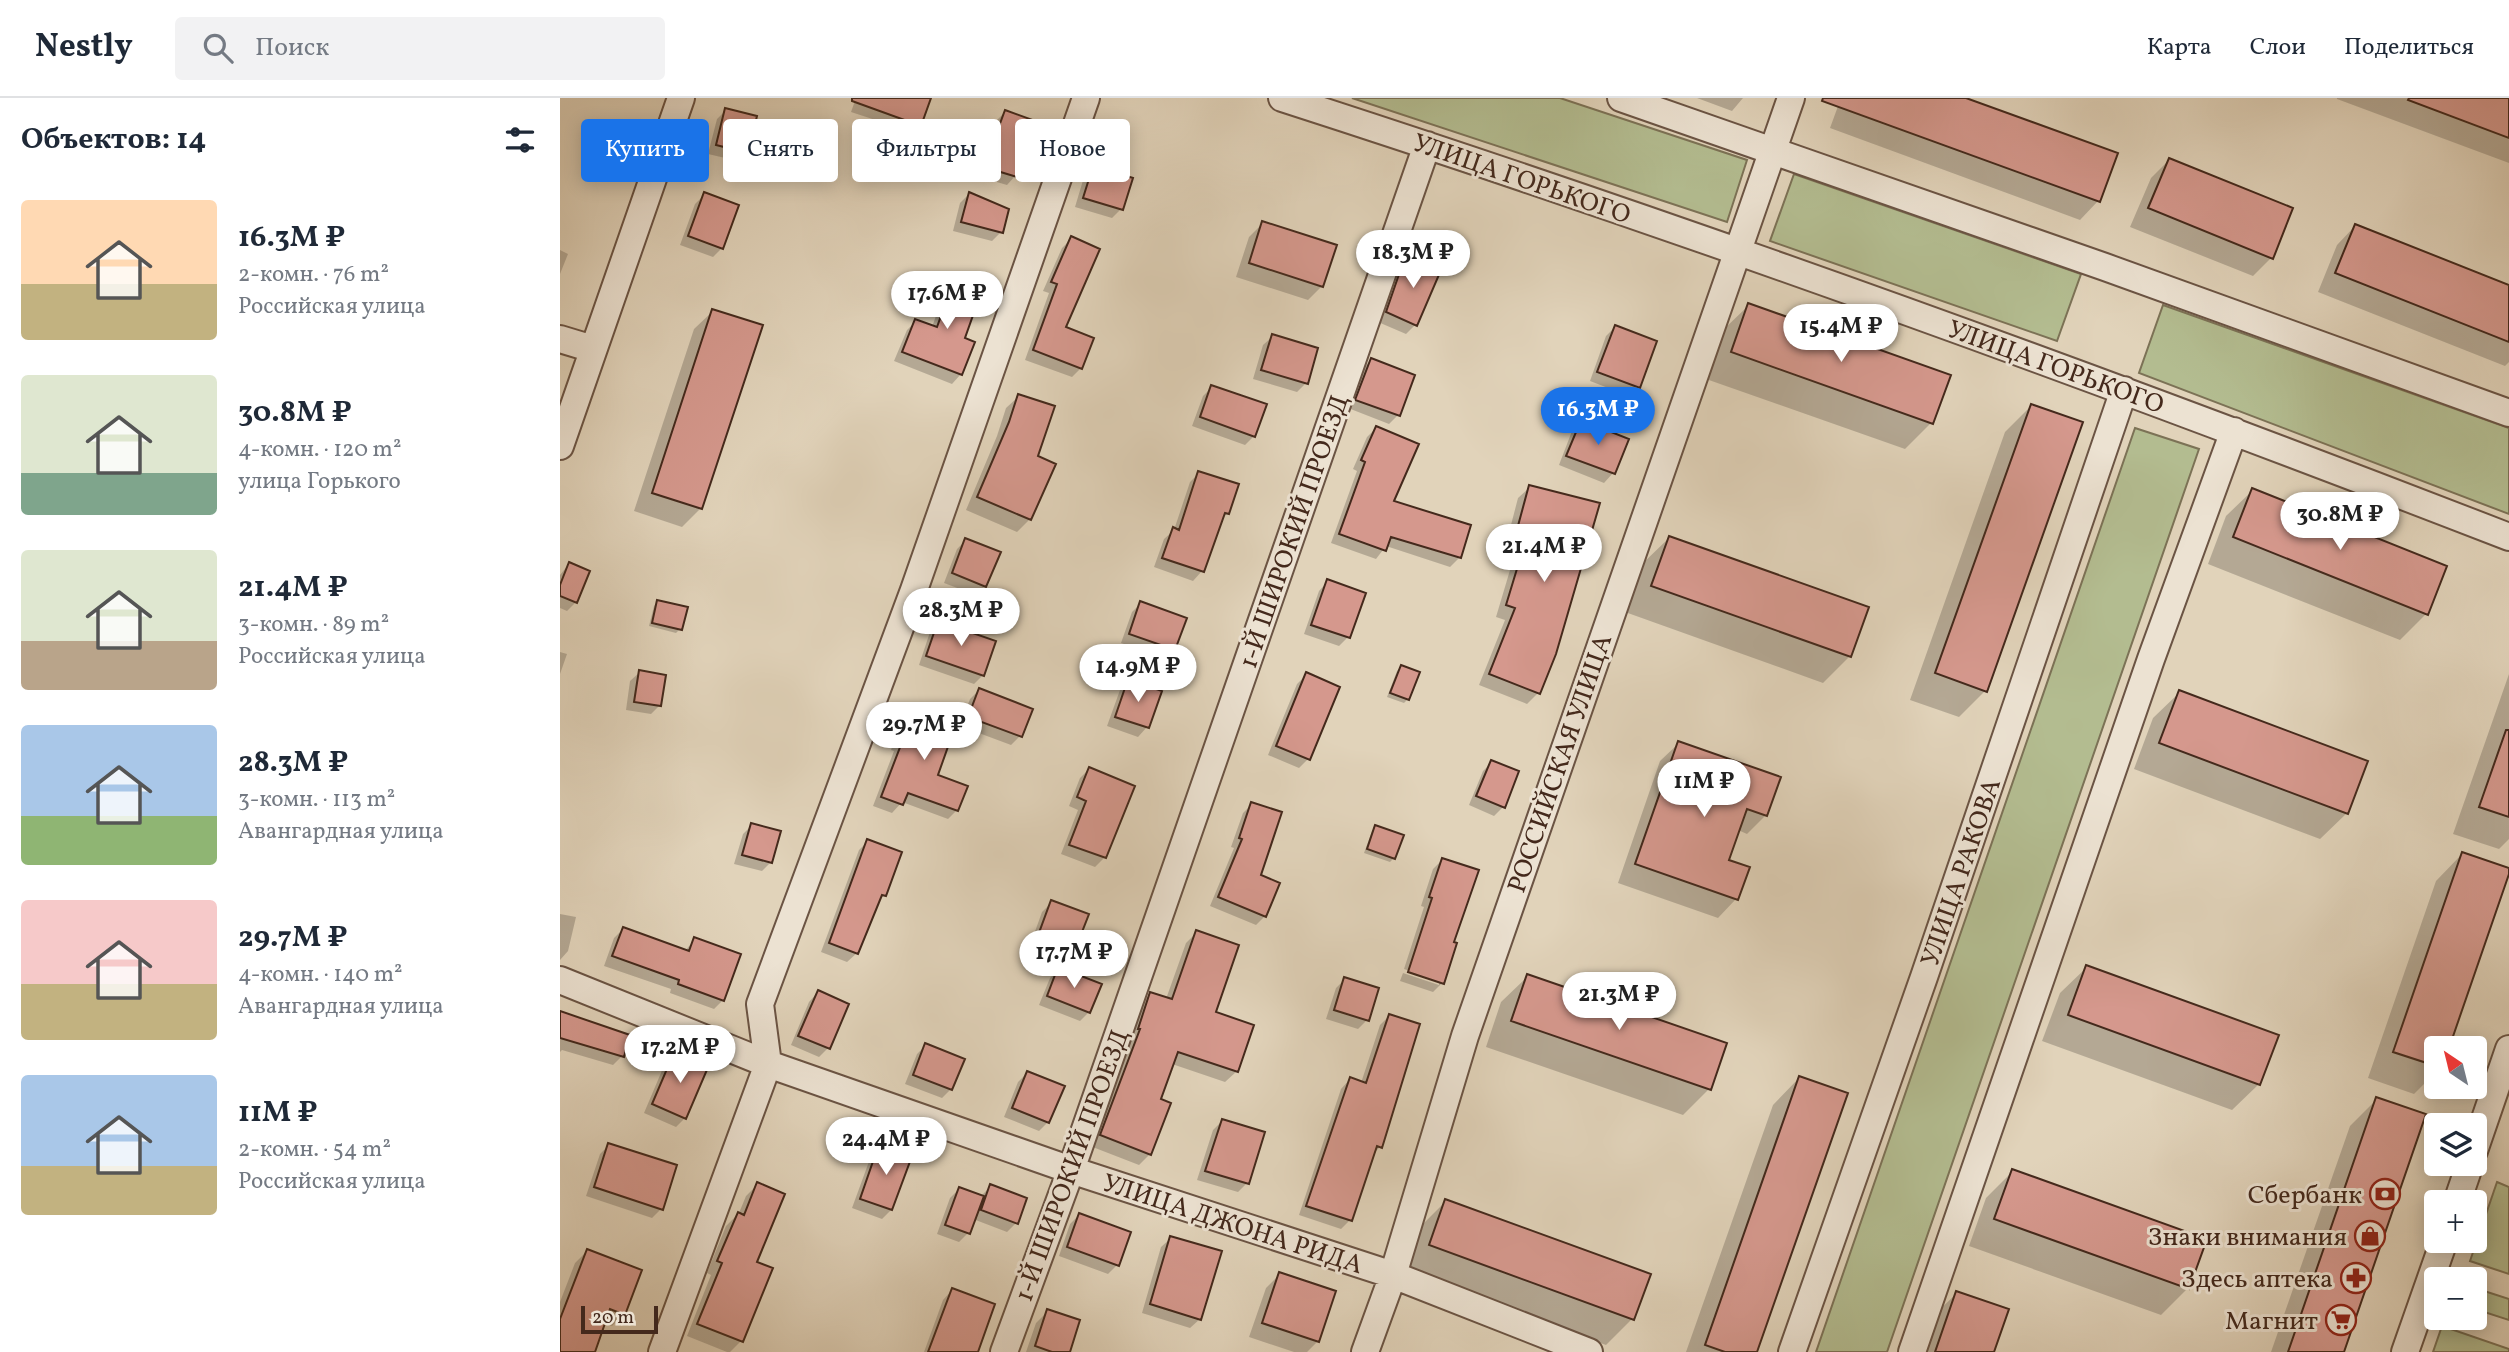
<!DOCTYPE html>
<html lang="ru">
<meta charset="utf-8">
<style>
body{margin:0;font-family:Vollkorn,serif;background:#f2f2f3;color:#1f2937;height:100vh;display:flex;flex-direction:column;font-size:26px;white-space:nowrap}
*{box-sizing:border-box;margin:0}
p{font-size:23px;color:#747a83}
.icon{flex:none;width:38px;height:38px;fill:none;stroke:currentColor;stroke-width:2;stroke-linecap:round;stroke-linejoin:round}
.map{position:relative;flex:1;overflow:hidden}
.side{display:flex;flex-direction:column;background:#fff;width:560px}
.side>*{flex:none}
.top-card{position:absolute;left:21px;top:21px;width:665px;height:63px;display:flex;gap:14px}
.needle{width:46px;rotate:325deg}
.fabs{position:absolute;left:1864px;top:938px;display:grid;gap:14px}
.fabs a{display:grid;place-items:center;width:63px;height:63px;border-radius:7px;background:#fff;box-shadow:0 4px 18px #0003;font-size:35px}
.scale{position:absolute;left:21px;bottom:18px;width:77px;box-sizing:border-box;padding-left:7px;border:4px solid #44291c;border-top:0;font-size:19px;line-height:24px;white-space:nowrap;color:#44291c;-webkit-text-stroke:5px #ece2d2;paint-order:stroke}
.price{position:absolute;translate:-50% -60px;padding:0 16px;border-radius:24px;background:#fff;color:#222;font-size:23px;line-height:46px;filter:drop-shadow(0 2px 4px #0008)}
.price::after{content:'';position:absolute;left:50%;top:42px;width:21px;height:16px;margin-left:-10px;background:inherit;clip-path:polygon(0 0,100% 0,50% 100%)}
.price.active{background:#1a73e8;color:#fff}
ul{padding:0;list-style:none}
li{display:flex;align-items:center;gap:21px;height:175px;padding:0 21px}
li span{display:grid;place-items:center;flex:none;width:196px;height:140px;border-radius:7px;color:#555}
li>.icon{margin-inline-start:auto}
span .icon{width:84px;height:84px;fill:#fffc;stroke-width:1}
li b{font-size:30px}
h2{display:flex;justify-content:space-between;align-items:center;height:84px;padding:0 21px;font-size:30px}
.pill{padding:0 24px;border-radius:7px;background:#fff;box-shadow:0 4px 18px #0003;font-size:24px;line-height:63px}
.pill.active{background:#1a73e8;color:#fff}
header{display:flex;align-items:center;gap:42px;box-sizing:border-box;height:98px;padding:0 35px;background:#fff;border-bottom:2px solid #e0e1e3}
header strong{font-size:33px}
nav{display:flex;gap:38px;margin-inline-start:auto;font-size:24px}
.search{width:490px;height:63px;background:#f2f2f3;display:flex;align-items:center;gap:18px;box-sizing:border-box;padding:0 24px;border-radius:7px;color:#747a83;font-size:26px}
main{display:flex;flex:1;min-height:0}
.map>svg:first-child{display:block}
</style>
<header>
<strong>Nestly</strong>
<div class="search"><svg class="icon" aria-label="search" viewBox="0 0 24 24"><circle cx="10" cy="10" r="6"/><path d="M15 15l6 6"/></svg>Поиск</div>
<nav><a>Карта</a><a>Слои</a><a>Поделиться</a></nav>
</header>
<main>
<section class="side">
<h2>Объектов: 14<svg class="icon" aria-label="filters" viewBox="0 0 24 24"><path d="M4 7h16M4 17h16"/><circle cx="9" cy="7" r="2"/><circle cx="15" cy="17" r="2"/></svg></h2>
<ul>
<li><span style="background:linear-gradient(#ffd9b3 60%,#c2b280 0)"><svg class="icon" aria-label="home" viewBox="0 0 24 24"><path d="M3 11l9-7 9 7M6 9v11h12V9"/></svg></span><div><b>16.3M ₽</b><p>2-комн. · 76 m²</p><p>Российская улица</p></div></li>
<li><span style="background:linear-gradient(#dfe7d0 70%,#7fa58c 0)"><svg class="icon" aria-label="home" viewBox="0 0 24 24"><path d="M3 11l9-7 9 7M6 9v11h12V9"/></svg></span><div><b>30.8M ₽</b><p>4-комн. · 120 m²</p><p>улица Горького</p></div></li>
<li><span style="background:linear-gradient(#dfe7d0 65%,#b9a48a 0)"><svg class="icon" aria-label="home" viewBox="0 0 24 24"><path d="M3 11l9-7 9 7M6 9v11h12V9"/></svg></span><div><b>21.4M ₽</b><p>3-комн. · 89 m²</p><p>Российская улица</p></div></li>
<li><span style="background:linear-gradient(#a9c7e8 65%,#8fb573 0)"><svg class="icon" aria-label="home" viewBox="0 0 24 24"><path d="M3 11l9-7 9 7M6 9v11h12V9"/></svg></span><div><b>28.3M ₽</b><p>3-комн. · 113 m²</p><p>Авангардная улица</p></div></li>
<li><span style="background:linear-gradient(#f6c9c9 60%,#c2b280 0)"><svg class="icon" aria-label="home" viewBox="0 0 24 24"><path d="M3 11l9-7 9 7M6 9v11h12V9"/></svg></span><div><b>29.7M ₽</b><p>4-комн. · 140 m²</p><p>Авангардная улица</p></div></li>
<li><span style="background:linear-gradient(#a9c7e8 65%,#c2b280 0)"><svg class="icon" aria-label="home" viewBox="0 0 24 24"><path d="M3 11l9-7 9 7M6 9v11h12V9"/></svg></span><div><b>11M ₽</b><p>2-комн. · 54 m²</p><p>Российская улица</p></div></li>
</ul>
</section>
<div class="map">
<svg width="1949" height="1254" viewBox="0 0 1949 1254">
<rect width="100%" height="100%" fill="#e1d3ba"/>
<filter id="stains"><feTurbulence type="fractalNoise" baseFrequency=".00286" numOctaves="4"/><feColorMatrix values="0 0 0 0 .2 0 0 0 0 .09 0 0 0 0 .02 0 0 0 .5 -.17"/></filter>
<radialGradient id="worn" r=".72"><stop offset=".6" stop-color="#630" stop-opacity="0"/><stop offset="1" stop-color="#630" stop-opacity=".3"/></radialGradient>
<path fill="#b3bc90" stroke="#7c7256" stroke-width="2" d="M792,0H1000L1187,62L1167,124Z
M1234,76L1521,176L1497,243L1210,143Z
M1603,207L1949,330V416L1579,275Z
M1575,330L1639,351L1327,1254H1256Z
M1937,1084L1949,1089V1176L1910,1163Z
M1915,1190L1949,1201V1222L1915,1211Z
M1882,1228L1949,1251V1254H1873Z"/>
<path fill="#0003" d="M296,0H370L361,25L352,34L291,14Z
M1137,0H1183L1172,13Z
M1281,0H1401L1538,103L1520,122L1270,30Z
M1949,0V65L1777,1V0Z
M166,12L187,54L178,63L148,56L157,21Z
M445,14L463,69L447,87L416,78L436,23Z
M1609,62L1711,160L1693,178L1570,129L1591,80Z
M534,70L561,111L552,120L515,109L524,79Z
M409,96L441,134L432,143L393,133L400,105Z
M144,97L162,150L153,159L120,147L135,106Z
M703,125L762,188L748,202L676,179L689,139Z
M1795,128L1949,189V264L1945,268L1758,194L1777,147Z
M511,141L504,230L521,270L512,279L465,262L489,195L483,193L502,150Z
M0,152L8,156L0,176Z
M846,158L855,227L846,236L818,224L837,167Z
M395,181L403,241L401,276L392,286L334,263L347,232L356,223L372,229L386,190Z
M1189,207L1371,325L1345,351L1146,281L1162,233Z
M153,213L141,410L122,429L74,413L134,231Z
M1055,229L1078,289L1069,298L1030,283L1046,238Z
M713,238L746,285L737,294L693,281L703,247Z
M811,262L838,317L829,326L788,310L802,271Z
M652,289L694,338L685,347L632,328L643,298Z
M459,298L476,359L470,421L457,434L406,412L437,338L446,310Z
M1471,308L1425,593L1399,619L1350,602L1445,334Z
M1021,324L1067,342L1053,375L1044,385L999,367L1012,333Z
M816,330L832,404L900,459L890,469L826,448L816,461L771,445L797,373L793,371L807,339Z
M639,375L668,415L661,421L642,473L633,483L594,469L604,441L614,432L630,384Z
M970,389L978,595L967,606L919,587L945,522L936,519L956,452L945,450L958,400Z
M1693,392L1866,516L1840,542L1648,466L1666,418Z
M1109,440L1306,510L1289,559L1263,585L1065,514L1082,466Z
M406,442L425,488L416,497L384,485L397,451Z
M9,466L16,504L7,513L0,510V477Z
M768,483L788,539L779,548L744,536L759,493Z
M98,504L120,531L116,535L89,528L94,508Z
M581,505L614,551L605,560L561,545L572,514Z
M379,525L423,577L414,586L359,567L370,534Z
M0,554L7,556L0,576Z
M841,569L848,601L844,605L827,599L837,573Z
M80,574L100,607L91,616L66,612L70,583Z
M1949,576V741L1939,751L1893,736Z
M746,577L748,661L739,670L708,657L737,586Z
M569,583L600,595L587,629L578,639L547,628L560,592Z
M419,592L460,638L451,647L400,628L410,601Z
M1620,594L1787,715L1760,741L1574,671L1593,620Z
M352,609L376,678L397,712L388,721L342,704L332,715L313,708L334,653L331,652L343,618Z
M1119,645L1206,717L1187,736L1178,732L1167,763L1176,801L1158,820L1058,785L1100,663Z
M932,664L943,709L934,718L909,707L923,673Z
M529,671L573,689L544,760L535,769L501,756L518,712L509,708L520,680Z
M692,706L705,818L696,827L650,808L674,750L671,749L683,715Z
M192,727L211,764L202,773L174,766L183,736Z
M816,729L834,760L830,764L804,755L812,733Z
M308,743L324,797L316,805L297,855L287,864L261,854L299,752Z
M1902,756L1948,772L1888,950H1876V974L1854,996L1808,980L1876,783Z
M882,762L892,845L882,885L873,894L840,883L843,875L879,887V883L844,871L864,809L861,808L873,771Z
M491,805L526,817L512,856L502,866L468,853L482,814Z
M0,816L16,819L8,853L0,862Z
M63,831L125,853L135,841L163,902L154,911L110,895L111,891L44,868L54,840Z
M637,834L654,915L692,928L676,974L665,984L612,966L599,1002L590,1056L579,1067L530,1048L571,942L569,941L580,906L590,896L606,901L626,845Z
M1527,869L1699,986L1672,1012L1482,943L1500,895Z
M499,871L529,914L520,923L479,907L490,880Z
M968,878L1149,991L1123,1017L926,949L941,904Z
M785,881L807,922L798,931L766,921L776,890Z
M258,894L268,950L259,959L231,947L249,904Z
M0,916L62,958L53,967L2,952L0,954Z
M829,918L820,1049L812,1057L790,1122L781,1131L739,1117L781,991L790,981L801,985L820,927Z
M366,947L391,991L382,1000L345,986L357,956Z
M115,954L125,1020L116,1029L84,1015L106,963Z
M467,975L488,1024L479,1033L444,1019L458,984Z
M1239,980L1195,1254H1126L1213,1007Z
M1816,1002L1782,1254H1711L1790,1028Z
M662,1023L687,1085L678,1094L637,1082L653,1032Z
M49,1047L101,1111L92,1120L26,1098L40,1056Z
M320,1048L331,1112L322,1121L292,1110L311,1058Z
M1453,1073L1628,1190L1601,1217L1409,1148L1426,1100Z
M198,1086L195,1165L181,1243L170,1254H167L127,1238L151,1177L147,1175L166,1128L179,1115L186,1098Z
M430,1089L456,1125L447,1134L413,1121L408,1135L399,1144L377,1136L390,1100L399,1091L420,1099Z
M886,1103L1072,1221L1046,1247L843,1174L859,1130Z
M519,1117L557,1167L548,1176L499,1158L510,1126Z
M611,1140L640,1221L630,1230L582,1215L601,1149Z
M27,1153L64,1216L52,1228L43,1225L33,1254H0V1204L15,1165Z
M720,1176L758,1243L747,1254H734L689,1239L706,1190Z
M392,1192L410,1254H364L383,1202Z
M1397,1195L1432,1254H1359L1370,1221Z
M488,1213L508,1254H466L476,1225Z"/>
<path fill="#d5988d" stroke="#44291c" stroke-width="2" d="M292,0H371L361,28L292,3Z
M1263,0H1406L1558,55L1540,104L1262,3Z
M1849,0H1949V40L1848,2Z
M165,10L197,18L188,55L156,47Z
M445,12L481,25L465,70L460,68L457,79L424,69Z
M1609,60L1733,110L1713,161L1588,110Z
M533,68L573,80L563,112L523,100Z
M144,94L179,107L163,151L128,138Z
M409,94L449,111L443,135L401,124Z
M702,123L777,147L763,189L689,165Z
M1795,126L1949,187V244L1775,175Z
M511,138L540,151L506,229L534,240L522,271L473,252L497,186L491,184Z
M846,156L881,172L857,228L826,214Z
M395,179L423,189L405,240L415,244L402,277L342,254L355,221L377,229Z
M1188,205L1391,277L1373,326L1171,254Z
M152,211L203,227L142,411L92,395Z
M1055,227L1097,243L1080,290L1037,274Z
M712,236L758,250L748,286L701,272Z
M811,260L855,277L840,318L795,302Z
M651,287L707,306L695,339L640,319Z
M458,296L495,308L478,358L496,366L471,422L417,399L449,324Z
M1471,306L1523,324L1427,594L1375,575Z
M1021,322L1069,341L1055,376L1006,358Z
M816,328L859,346L834,403L911,427L901,460L831,439L826,453L779,436L805,364L801,362Z
M638,373L679,386L669,416L665,415L644,474L602,460L613,429L619,432Z
M969,387L1040,405L996,556L980,596L929,576L955,510L946,507L966,441L955,439Z
M1692,390L1887,468L1868,517L1673,439Z
M1109,438L1309,509L1291,559L1091,488Z
M405,440L441,454L426,489L392,475Z
M9,464L30,473L17,505L0,498V487Z
M767,481L806,495L790,540L751,527Z
M97,502L128,509L122,532L92,525Z
M580,503L627,520L615,552L569,536Z
M378,523L436,543L424,578L366,558Z
M841,567L860,574L849,602L830,595Z
M79,572L106,577L101,608L74,604Z
M746,574L780,589L750,662L716,648Z
M568,581L602,593L589,630L555,619Z
M419,590L473,611L462,639L408,619Z
M1619,592L1808,663L1788,716L1599,645Z
M352,607L397,623L378,677L408,688L398,713L348,695L343,707L321,699L342,644L339,643Z
M1946,632H1949V719L1919,709Z
M1118,643L1221,679L1207,718L1187,711L1169,762L1190,769L1178,802L1075,766Z
M931,662L959,673L945,710L916,698Z
M529,669L575,688L546,760L509,747L526,703L517,699Z
M691,704L722,714L701,777L720,785L706,819L658,799L682,741L679,740Z
M191,725L221,733L212,765L182,757Z
M815,727L844,737L835,761L807,751Z
M307,741L342,754L326,798L322,797L298,856L269,845Z
M1902,754L1949,770V776L1889,950H1876V968L1833,954Z
M882,760L919,772L894,844L897,845L884,886L848,874L872,800L869,799Z
M491,802L529,816L513,857L476,843Z
M63,829L129,853L134,839L181,856L164,903L118,886L119,882L52,858Z
M636,832L679,847L656,914L694,927L678,974L618,954L601,1001L611,1005L591,1057L540,1037L580,931H578L590,894L612,901Z
M1526,867L1719,937L1700,987L1508,917Z
M498,869L542,886L530,915L487,898Z
M967,876L1167,945L1151,992L951,923Z
M784,879L819,890L809,923L774,912Z
M258,892L289,906L270,951L238,938Z
M0,913L70,937L64,959L0,940Z
M829,916L860,926L822,1050L817,1048L792,1123L746,1108L790,979L806,985Z
M365,945L405,961L392,992L353,977Z
M115,952L149,967L126,1021L92,1006Z
M467,973L505,988L489,1025L452,1010Z
M1239,978L1288,995L1197,1254H1165L1145,1247Z
M1816,999L1866,1016L1784,1254H1728Z
M662,1021L705,1034L689,1086L645,1073Z
M48,1045L117,1067L103,1112L34,1089Z
M319,1046L352,1058L332,1112L300,1101Z
M1452,1071L1647,1141L1629,1191L1434,1121Z
M197,1084L225,1096L197,1164L213,1170L183,1244L137,1226L162,1165L157,1163L178,1114L184,1117Z
M430,1086L467,1100L458,1126L421,1112Z
M399,1089L424,1098L410,1136L385,1127Z
M885,1101L1091,1176L1074,1222L869,1147Z
M519,1115L571,1134L559,1168L507,1149Z
M610,1138L662,1153L641,1222L590,1206Z
M27,1151L82,1172L65,1217L50,1211L35,1254H0V1221Z
M719,1174L776,1193L759,1244L702,1225Z
M392,1190L435,1206L418,1254H368Z
M1396,1193L1449,1211L1434,1254H1375Z
M487,1211L520,1222L510,1254H492L475,1248Z"/>
<g fill="none" stroke-linecap="round" stroke-linejoin="round">
<g stroke="#6b5444" stroke-width="30">
<path id="minor" d="M722,0C1135,133 1544,282 1949,439
M1061,0L1545,169L1949,315
M0,241L33,251
M0,348L121,0
M0,882L208,966L511,1072L833,1177L1029,1254
M1914,1053L1949,951
M1897,1104L1910,1066
M102,1254L208,966L200,906L354,492L526,0
M444,1254L511,1072L867,47
M805,1254L833,1177L905,938L1231,0
M1232,1254L1364,879L1564,292
M1352,1254L1591,561L1674,333
M1845,1254L1884,1143"/>
</g>
<use href="#minor" stroke="#ece2d2" stroke-width="26"/>
</g>
<defs>
<g id="bank-ring" transform="scale(1.575)"><circle r="9.5" fill="#ece2d2" stroke="#8f2418" stroke-width="1.5"/><path d="M-6-4H6V4H-6ZM0-2.3a2.3 2.3 0 1 0 0 4.6a2.3 2.3 0 1 0 0-4.6Z" fill="#8f2418"/></g>
<g id="shop-ring" transform="scale(1.575)"><circle r="9.5" fill="#ece2d2" stroke="#8f2418" stroke-width="1.5"/><path d="M-5-2.5h2.3a2.7 3.5 0 0 1 5.4 0H5L5.5 6h-11ZM-1.5-2.5h3a1.5 2.3 0 0 0-3 0Z" fill="#8f2418"/></g>
<g id="pharmacy-ring" transform="scale(1.575)"><circle r="9.5" fill="#ece2d2" stroke="#8f2418" stroke-width="1.5"/><path d="M-2-6h4v4h4v4h-4v4h-4v-4h-4v-4h4Z" fill="#8f2418"/></g>
<g id="supermarket-ring" transform="scale(1.575)"><circle r="9.5" fill="#ece2d2" stroke="#8f2418" stroke-width="1.5"/><path d="M-6-5.5h2.5l.6 2H6L4.5 2H-2.5L-4.4-4H-6ZM-1.5 3.2a1.3 1.3 0 1 0 .1 0ZM3 3.2a1.3 1.3 0 1 0 .1 0Z" fill="#8f2418"/></g>
</defs>
<g fill-rule="evenodd">
<use href="#bank-ring" x="1825" y="1096"/>
<use href="#shop-ring" x="1810" y="1138"/>
<use href="#pharmacy-ring" x="1796" y="1180"/>
<use href="#supermarket-ring" x="1781" y="1222"/>
</g>
<g text-anchor="middle" stroke-width="6" stroke-linejoin="round" paint-order="stroke">
<g font-size="26" fill="#44291c" stroke="#ece2d2">
<text transform="translate(962 80) rotate(19)" y="9">УЛИЦА ГОРЬКОГО</text>
<text transform="translate(1496 268) rotate(20)" y="9">УЛИЦА ГОРЬКОГО</text>
<text transform="translate(733 433) rotate(-71)" y="9">1-Й ШИРОКИЙ ПРОЕЗД</text>
<text transform="translate(999 665) rotate(-71)" y="9">РОССИЙСКАЯ УЛИЦА</text>
<text transform="translate(1400 774) rotate(-71)" y="9">УЛИЦА РАКОВА</text>
<text transform="translate(511 1067) rotate(-70)" y="9">1-Й ШИРОКИЙ ПРОЕЗД</text>
<text transform="translate(673 1125) rotate(18)" y="9">УЛИЦА ДЖОНА РИДА</text>
</g>
<g font-size="26" fill="#44291c" stroke="#ece2d2" text-anchor="end">
<text x="1802" y="1105">Сбербанк</text>
<text x="1787" y="1147">Знаки внимания</text>
<text x="1773" y="1189">Здесь аптека</text>
<text x="1758" y="1231">Магнит</text>
</g>
</g>
<rect width="100%" height="100%" filter="url(#stains)"/>
<rect width="100%" height="100%" fill="url(#worn)"/>
</svg>
<div class="fabs">
<a><svg class="needle" viewBox="-14 -14 28 28"><path d="M0-13l5 13h-10z" fill="#e53935"/><path d="M0 13l5-13h-10z" fill="#747a83"/></svg></a>
<a><svg class="icon" aria-label="layers" viewBox="0 0 24 24"><path d="M12 4l9 5-9 5-9-5zM3 14l9 5 9-5"/></svg></a>
<a>+</a>
<a>−</a>
</div>
<div class="scale">20 m</div>
<b class="price" style="left:853px;top:192px">18.3M ₽</b>
<b class="price" style="left:387px;top:233px">17.6M ₽</b>
<b class="price" style="left:1281px;top:266px">15.4M ₽</b>
<b class="price active" style="left:1038px;top:349px">16.3M ₽</b>
<b class="price" style="left:1780px;top:454px">30.8M ₽</b>
<b class="price" style="left:984px;top:486px">21.4M ₽</b>
<b class="price" style="left:401px;top:550px">28.3M ₽</b>
<b class="price" style="left:578px;top:606px">14.9M ₽</b>
<b class="price" style="left:364px;top:664px">29.7M ₽</b>
<b class="price" style="left:1144px;top:721px">11M ₽</b>
<b class="price" style="left:514px;top:892px">17.7M ₽</b>
<b class="price" style="left:1059px;top:934px">21.3M ₽</b>
<b class="price" style="left:120px;top:987px">17.2M ₽</b>
<b class="price" style="left:326px;top:1079px">24.4M ₽</b>
<div class="top-card">
<a class="pill active">Купить</a>
<a class="pill">Снять</a>
<a class="pill">Фильтры</a>
<a class="pill">Новое</a>
</div>
</div>
</main>
